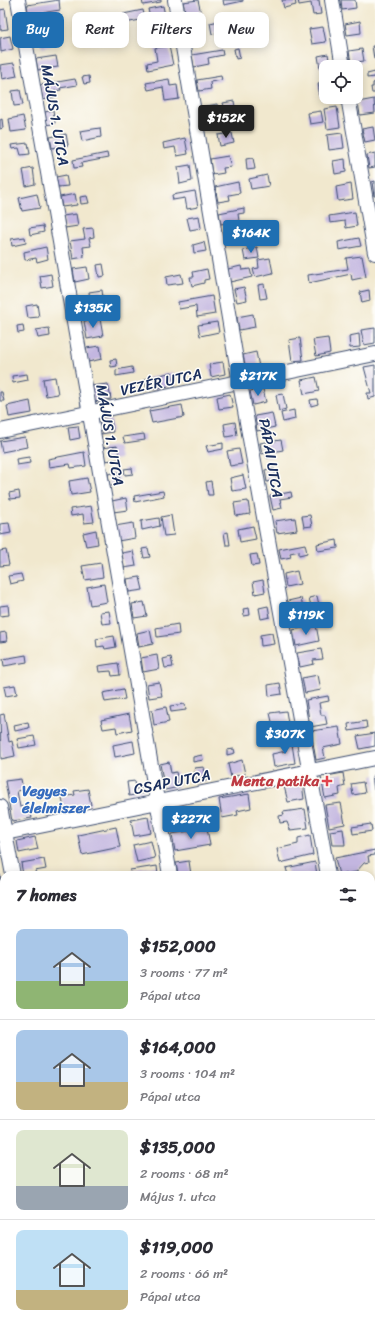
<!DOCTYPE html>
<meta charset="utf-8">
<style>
body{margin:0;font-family:Sriracha,sans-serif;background:#f2f2f3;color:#2b2b33;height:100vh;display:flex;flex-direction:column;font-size:15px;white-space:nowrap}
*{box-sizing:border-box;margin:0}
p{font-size:13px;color:#7c7c81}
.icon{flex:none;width:22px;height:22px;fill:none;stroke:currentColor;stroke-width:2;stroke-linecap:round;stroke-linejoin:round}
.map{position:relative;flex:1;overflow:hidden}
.sheet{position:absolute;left:0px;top:871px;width:375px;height:456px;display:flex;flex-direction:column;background:#fff;border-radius:12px 12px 0 0;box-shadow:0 2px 10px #0003}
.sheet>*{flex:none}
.top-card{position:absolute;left:12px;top:12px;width:351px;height:36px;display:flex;gap:8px}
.buttons{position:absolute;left:319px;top:60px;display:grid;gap:8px}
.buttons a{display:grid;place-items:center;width:44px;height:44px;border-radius:8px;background:#fff;box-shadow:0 2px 10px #0003;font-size:20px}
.price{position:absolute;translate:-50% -34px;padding:0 9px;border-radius:4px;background:#1f6fb2;color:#fff;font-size:13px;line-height:26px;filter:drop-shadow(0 1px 2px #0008)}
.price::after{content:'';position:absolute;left:50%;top:24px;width:12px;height:9px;margin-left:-6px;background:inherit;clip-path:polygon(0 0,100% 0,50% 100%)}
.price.on{background:#222;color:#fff}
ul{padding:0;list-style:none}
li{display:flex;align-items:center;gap:12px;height:100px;padding:0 16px}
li+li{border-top:1px solid #e1e1e2}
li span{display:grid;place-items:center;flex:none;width:112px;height:80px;border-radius:8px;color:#555}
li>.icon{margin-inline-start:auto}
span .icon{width:48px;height:48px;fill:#fffc;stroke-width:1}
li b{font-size:17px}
h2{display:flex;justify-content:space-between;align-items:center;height:48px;padding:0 16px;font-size:17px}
.tag{padding:0 14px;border-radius:8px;background:#fff;box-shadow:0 2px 10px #0003;font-size:14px;line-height:36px}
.tag.on{background:#1f6fb2;color:#fff}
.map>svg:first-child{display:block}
</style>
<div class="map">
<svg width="375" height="1327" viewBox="0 0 375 1327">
<rect width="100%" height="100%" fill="#fdfcf7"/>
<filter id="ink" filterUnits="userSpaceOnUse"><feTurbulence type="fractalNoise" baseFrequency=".025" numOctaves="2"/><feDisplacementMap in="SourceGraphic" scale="8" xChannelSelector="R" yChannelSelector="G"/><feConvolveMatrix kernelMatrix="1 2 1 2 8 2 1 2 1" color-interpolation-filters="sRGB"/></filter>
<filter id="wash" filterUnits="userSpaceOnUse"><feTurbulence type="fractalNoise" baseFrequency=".012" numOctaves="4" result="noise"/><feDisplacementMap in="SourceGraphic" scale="16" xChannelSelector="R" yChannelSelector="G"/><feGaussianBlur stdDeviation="0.9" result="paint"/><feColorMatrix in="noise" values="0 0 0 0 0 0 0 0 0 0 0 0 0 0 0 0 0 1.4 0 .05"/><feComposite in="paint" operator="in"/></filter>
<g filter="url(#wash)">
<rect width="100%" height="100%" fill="#f1e8ce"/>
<path fill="#d9d7f8" d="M0,1187L1,1203L4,1202V1264L0,1252Z"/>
<path fill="#c0c2dd" d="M375,1178V1237L371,1238V1179Z"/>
<path fill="#82cb88" stroke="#4e7d73" d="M9,1323H82L81,1327H0Z"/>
<path fill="#69af74" stroke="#426f69" d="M375,1237V1327H94L95,1323H371V1238Z"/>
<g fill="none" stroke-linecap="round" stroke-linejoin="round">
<path stroke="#6cbae6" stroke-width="3" d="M371,1237L375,1236
M108,1327L120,1323"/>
</g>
<g id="blocks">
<path fill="#c3b6e0" d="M59,0L60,10L41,13L42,17L29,19L27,5Z
M142,0H161V2L143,5Z
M198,0L202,18L187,20L183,2Z
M223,0H243V1L224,5Z
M282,0H295L296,5L284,8Z
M298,0H319L321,14L313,15L311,3L299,5Z
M341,0H355L356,8L342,10Z
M163,6L166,20L151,22L148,9Z
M5,9L8,29L0,30V10Z
M143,10L145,19L125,23L123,14Z
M219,21L221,32L212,34L210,23Z
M360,21L361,33L347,35L345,24Z
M323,27L326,42L312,44L309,29Z
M53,28L55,35L49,37L51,46L42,48L40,38L31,40L30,32Z
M168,32L169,40L157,42L155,35Z
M10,36L13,49L1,52L0,38Z
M152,36L153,43L143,45L141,38Z
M169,46L173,65L148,70L147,63L157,61L155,48Z
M372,46H375V59H374Z
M238,48L240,58L236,59L234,49Z
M362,49L364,61L351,63L349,51Z
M222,50L223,55L208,58L209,64L194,67L192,55Z
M328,54L330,66L320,68L318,56Z
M56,56L58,67L38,70L36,59Z
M14,63L17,76L2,79L0,65Z
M375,72V77L367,78V74Z
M89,76L90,83L84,84L82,77Z
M221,76L222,80L210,82L211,89L199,91L197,80Z
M75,79L77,85L60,88L61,90L54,91L55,97L43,100L40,85Z
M169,79L170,86L177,85L179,99L165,101L163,87L148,90L146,83Z
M326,82V96L320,97L318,83Z
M375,82V93H372L371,87H373V83Z
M20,90L23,105L14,106L12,91Z
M374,99L375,113L360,115L358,102Z
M234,101L235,107L225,109L223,103Z
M217,104L219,116L204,119L201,107Z
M337,107L340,127L327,129L324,109Z
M53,110L55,123L47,125L45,112Z
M321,111L323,122L310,124L308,113Z
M23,116L26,130L11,132L9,119Z
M2,119L3,128L0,129V120Z
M373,127L375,140L365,142L362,129Z
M100,128L101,137L82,141L80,131Z
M232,133L234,143L220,146L218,135Z
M342,133L344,148L329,150L327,135Z
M66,134L68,145L52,148L50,137Z
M185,138L188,154L177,156L175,147L164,149L163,143Z
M28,143L30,154L21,155L19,148L12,149L11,145Z
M107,153L108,158L81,163L82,167L74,168L73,160Z
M375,153V167L369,168L367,155Z
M228,156L231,167L223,168L224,173L212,175L210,159Z
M253,158L255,169L247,170L246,159Z
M345,159L346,172L335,174L333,161Z
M190,165L192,181L180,184L178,167Z
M33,168L35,184L26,186L23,170Z
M66,175L68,186L58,187L56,177Z
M267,175L269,186L251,189L249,179Z
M375,181V196H374L372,182Z
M238,182L240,193L229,195L230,200L218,202L215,187Z
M351,184L353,199L338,201L336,187Z
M195,191L198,207L187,209L185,198L173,200L172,195Z
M37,194L40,208L22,211L19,198Z
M75,194L77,205L62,207L60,197Z
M87,196L89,203L81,204L80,197Z
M244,208V213L238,214L239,221L221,224L219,213Z
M355,212L357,226L346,228L345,221L330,223L329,216Z
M76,214L78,226L65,228L63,216Z
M199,216L201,228L190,230L187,218Z
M43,226L44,232L30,235L29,228Z
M93,228L94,237L89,238L91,246L83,247L84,257L73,259L70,241L85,239L83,229Z
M256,232L258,240L242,244L241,235Z
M25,237L26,243L12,246L11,239Z
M359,238L361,246L339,250L338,242Z
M204,242L206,251L194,253L193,245Z
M46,247L48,259L37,262L36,258L25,260L24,252Z
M257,247L259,258L245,260L243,250Z
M362,256L366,277L352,280L351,274L309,283L308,275L348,269L346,258Z
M270,258L273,273L255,277L253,269L259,268L258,260Z
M103,264L105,276L99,277L97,265Z
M241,266L242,270L250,269L252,277L230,282L228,269Z
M87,267L89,279L75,282L73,269Z
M207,269L209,279L204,280V283L192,286L190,277H194L193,272Z
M51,274L53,286L42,288L40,276Z
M181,274L183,283L167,285L166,277Z
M264,284L267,298L260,299L258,285Z
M244,287L247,300L237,302L234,289Z
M102,290L103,298L90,301L89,292Z
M369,290L370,301L362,303L360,292Z
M212,296L215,314L197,317L196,306L179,309L178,302Z
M37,304L39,317L28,318L26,306Z
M253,314L255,327L239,330L237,317Z
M100,319L103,336L87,339L84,321Z
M217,322L219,332L200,336L198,325Z
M23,325L24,332L18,333L17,326Z
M49,328L50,336L38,338L36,330Z
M375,328V343L364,345L361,330Z
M359,334L360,347L350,348L349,336Z
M300,338L303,360L292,361L289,340Z
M328,338L330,353L316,356L313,340Z
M100,346L102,359L88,362L86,348Z
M256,352L259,367L246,369L243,355Z
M116,359L117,366L111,367L110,360Z
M223,362L225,374L211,377L209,364Z
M375,365V397L368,399L367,393H371L364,367Z
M132,367L133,373L116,376V370Z
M172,372L175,385L147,390L145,379Z
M27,374L28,380L13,383L12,376Z
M55,377L58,394L46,396L43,379Z
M316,377L319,391L304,394L301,380Z
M108,384L111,399L94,402L91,386Z
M263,389L266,402L253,405L250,391Z
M0,392H2L4,401H0Z
M230,394L233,407L219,409L217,397Z
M283,394L286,409L279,411L276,395Z
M317,399L318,404L311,406L310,400Z
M30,401L32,413L9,417L7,406Z
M182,405L184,417L152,423L149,411Z
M294,410L295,419L283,422L281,413Z
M272,413L275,427L257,431L255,416Z
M111,420L113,432L101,434L99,423Z
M235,422L237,435L226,437L224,424Z
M78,426L80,438L70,440L68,427Z
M144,434L145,440L125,443L123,437Z
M25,437L27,447L2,452L0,441Z
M281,440L283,450L272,452L273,457L267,458L266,453L262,454L260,443Z
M223,443V449L208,452L206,446Z
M117,446L120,459L105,461L102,448Z
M239,449L242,464L230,466L227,451Z
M84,452L86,466L71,468L70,464L49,467L48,459Z
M29,457L30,463L17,465L16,459Z
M132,468L133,474L125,475L124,469Z
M274,468L276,480L267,482L265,470Z
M118,472L121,484L110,486L108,474Z
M243,475L246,489L232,491L230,478Z
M87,478L90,492L71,495L69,481Z
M211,481L213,495H208L206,482Z
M19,491L20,498L10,499L9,493Z
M163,491L164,496L135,502L134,496Z
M291,492L292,497L280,499L282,508L273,510L270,496Z
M126,498L128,510L113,512L112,501Z
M248,501L250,514L236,516L234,503Z
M91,506L94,522L84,523L83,514L71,516L70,509Z
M171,515L174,535L164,536L161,517Z
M310,515L312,526L304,527L302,516Z
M159,518L160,526L142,530L141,521Z
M295,518L297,530L277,533L275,521Z
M9,523L11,533L0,535V524Z
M133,523L135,538L118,541L115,526Z
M253,526L256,539L240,542L238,529Z
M96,530L98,544L86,546L83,533Z
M228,532L230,545H226L224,533Z
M337,540L338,548L318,551L317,544Z
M305,544L307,553L299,555V551L290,553L291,557L281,559L279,549Z
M148,548L150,557L144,558L142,549Z
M6,550L9,565L0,566V551Z
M133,551L136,566L124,568L122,553Z
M257,554L259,565L252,566L250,555Z
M101,563L103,577L85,580L82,566Z
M297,571L300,584L286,587L284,574Z
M21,574L23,581L10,584L8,576Z
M140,577L143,590L129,592L127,579Z
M263,580L265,592L255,594L253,582Z
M104,584L107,602L90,605L87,587Z
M317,596L319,605L311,606L309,598Z
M301,598L304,612L290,614L288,601Z
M144,602L147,616L134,618L132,604Z
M8,605L9,615L0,616V606Z
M268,606L270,617L261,619L259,608Z
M249,608L250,615L244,616L243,609Z
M109,611L111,623L102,624L100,612Z
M178,624L179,634L157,637L156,628Z
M316,625L319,641L296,646L293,630Z
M150,630L153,644L139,647L137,633Z
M6,632L7,641L0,642V633Z
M272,633L274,644L261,646L260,635Z
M114,636L116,647L105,649L104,646L97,647L96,639Z
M321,649L323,659L313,660L314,664L300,667L297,653Z
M26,655L27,662L4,666L3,659Z
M157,655L159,669L143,672L141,658Z
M171,657L173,667L165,668L163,659Z
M118,663L120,675L112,676L111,671L99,672L98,666Z
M318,675L321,690L305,693L302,678Z
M159,682L162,696L149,698L147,684Z
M280,683L282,694L269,696L268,685Z
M15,685L17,694L6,696L4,687Z
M123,689L125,699L105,702L103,693Z
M328,696L329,701L319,703L321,715H325L327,724L310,727L306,700Z
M185,704L186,710L171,712L170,706Z
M166,707L169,722L154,725L152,710Z
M286,711L288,723L273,726L270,713Z
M4,714L9,742L12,741L15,756L1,759L0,715Z
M129,714L132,730L117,733L116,727L103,729L101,720Z
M366,721L367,728L349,731L348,724Z
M28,722L29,728L15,731L14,725Z
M339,727L342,744L323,748L325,758L316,760L311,731Z
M375,733V746L360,749L357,736Z
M34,736L36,745L19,748L17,739Z
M291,738L295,763L274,767L272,754L286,751L284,739Z
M133,741L135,753L115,757L113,745Z
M234,749L235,753L227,755V750Z
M202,755L203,760L193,762V757Z
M242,760L245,774L231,777L228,764Z
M169,762L171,773L176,772L179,787L165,790L160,764Z
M204,767L206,781L197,783L194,768Z
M343,773L345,786L339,788L340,795L325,798L321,777Z
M375,775V790H374L372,776Z
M21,779L23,790L17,791L20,807L29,805L32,818L12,821L5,781Z
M135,781L136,789L143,788L144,793L129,796L127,782Z
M363,782L365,793L353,795L351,784Z
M302,783L304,799L288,802L284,786Z
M88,789L91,805L64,810L62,797L75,795L74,791Z
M249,794L251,808L237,811L238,815L222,818L219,799Z
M341,803L345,824L329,827L325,805Z
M185,807L187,818L170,822L167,810Z
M305,809L308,828L290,830L287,822L280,823L279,816L284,815L283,812Z
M148,817L151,833L134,836L131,820Z
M371,824L372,831L353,834L352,827Z
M116,827L120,847L82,855L78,835Z
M207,828L210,845L175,851L172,834Z
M343,829L345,845H332L330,831Z
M310,835L313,855L280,863L277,849L298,844V838Z
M35,837L38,849L19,853L17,841Z
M151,841L155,858L137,862L133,845Z
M375,850V855L368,856L369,862L364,863L356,872L339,875L335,858Z
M44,859L46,869L35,871L36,875H23L21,863Z
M189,861L191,875H178L176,863Z
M315,862L317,875H288L286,868Z
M157,866L158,875H131L130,870Z
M0,875L3,885H0Z
M375,904V912H372L371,905Z
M4,926V940H2L0,927Z
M375,932V948L371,949V933Z
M4,1007V1022H0V1008Z
M375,1014V1025L371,1026V1015Z
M4,1036V1047L0,1048V1037Z
M375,1040V1052H371V1041Z
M373,1068H375V1079H374Z
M4,1138V1154L0,1155V1139Z
M1,1166H4V1175L3,1176Z
M375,1206V1219L372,1221L371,1208Z
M4,1267V1285L0,1276V1268Z"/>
</g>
</g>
<g filter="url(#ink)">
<use href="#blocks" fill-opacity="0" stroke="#3b4b6f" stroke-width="1"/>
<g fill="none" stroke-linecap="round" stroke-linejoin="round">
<g stroke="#3b4b6f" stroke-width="16">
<path id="minor" d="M18,0L170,875
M175,0L240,383L328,875
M332,0L343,67
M348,97L375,253
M0,431L375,354
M0,807L13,875
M0,834L375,758
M371,1121L375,1142
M0,1129L4,1128
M371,1176L375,1175
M0,1310L4,1309
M88,1327L89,1323"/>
</g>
<use href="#minor" stroke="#fff" stroke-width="14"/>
</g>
</g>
<path fill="#e0444e" stroke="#fdfcf7" stroke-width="1.5" d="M325 775h4v4h4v4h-4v4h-4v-4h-4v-4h4z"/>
<circle fill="#3f7fe0" stroke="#fdfcf7" stroke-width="1.5" cx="14" cy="800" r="4"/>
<g text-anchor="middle" stroke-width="3" stroke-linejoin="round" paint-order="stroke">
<g font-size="15" fill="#1b2f5e" stroke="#fdfcf7">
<text transform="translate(55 115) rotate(80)" y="5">MÁJUS 1. UTCA</text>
<text transform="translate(161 382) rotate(-12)" y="5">VEZÉR UTCA</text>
<text transform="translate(110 435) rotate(80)" y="5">MÁJUS 1. UTCA</text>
<text transform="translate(271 458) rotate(80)" y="5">PÁPAI UTCA</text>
<text transform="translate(172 782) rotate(-11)" y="5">CSAP UTCA</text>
</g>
<g font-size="15" font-weight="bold" fill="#be3a42" stroke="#fdfcf7" text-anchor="end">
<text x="319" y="786">Menta patika</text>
</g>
<g font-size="15" font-weight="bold" fill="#366cbe" stroke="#fdfcf7" text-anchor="start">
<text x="22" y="796">Vegyes<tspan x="22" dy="17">élelmiszer</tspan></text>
</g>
</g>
</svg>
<div class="buttons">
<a><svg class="icon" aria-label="locate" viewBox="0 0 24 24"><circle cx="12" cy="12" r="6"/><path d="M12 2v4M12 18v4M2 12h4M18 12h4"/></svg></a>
</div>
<b class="price on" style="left:226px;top:139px">$152K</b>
<b class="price" style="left:251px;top:254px">$164K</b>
<b class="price" style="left:93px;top:329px">$135K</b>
<b class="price" style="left:258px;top:397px">$217K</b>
<b class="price" style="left:306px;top:636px">$119K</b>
<b class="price" style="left:285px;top:755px">$307K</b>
<b class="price" style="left:191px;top:840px">$227K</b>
<div class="top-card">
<a class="tag on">Buy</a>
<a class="tag">Rent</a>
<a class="tag">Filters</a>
<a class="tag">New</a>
</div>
<section class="sheet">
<h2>7 homes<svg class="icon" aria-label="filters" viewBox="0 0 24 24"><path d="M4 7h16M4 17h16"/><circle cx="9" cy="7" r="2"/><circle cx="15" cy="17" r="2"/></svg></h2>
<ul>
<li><span style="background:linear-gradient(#a9c7e8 65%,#8fb573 0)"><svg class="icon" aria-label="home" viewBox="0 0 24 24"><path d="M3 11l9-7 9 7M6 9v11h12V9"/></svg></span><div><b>$152,000</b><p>3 rooms · 77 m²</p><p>Pápai utca</p></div></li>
<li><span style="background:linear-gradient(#a9c7e8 65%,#c2b280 0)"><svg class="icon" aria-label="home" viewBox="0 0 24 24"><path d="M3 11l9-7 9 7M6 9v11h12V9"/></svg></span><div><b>$164,000</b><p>3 rooms · 104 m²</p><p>Pápai utca</p></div></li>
<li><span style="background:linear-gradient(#dfe7d0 70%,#9aa5b1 0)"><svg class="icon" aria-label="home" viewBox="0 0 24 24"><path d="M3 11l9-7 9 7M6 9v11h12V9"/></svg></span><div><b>$135,000</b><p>2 rooms · 68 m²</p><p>Május 1. utca</p></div></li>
<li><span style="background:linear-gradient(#bfe0f5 75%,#c2b280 0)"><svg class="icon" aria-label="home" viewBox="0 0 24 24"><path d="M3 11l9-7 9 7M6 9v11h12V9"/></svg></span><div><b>$119,000</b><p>2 rooms · 66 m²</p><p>Pápai utca</p></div></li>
</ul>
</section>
</div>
